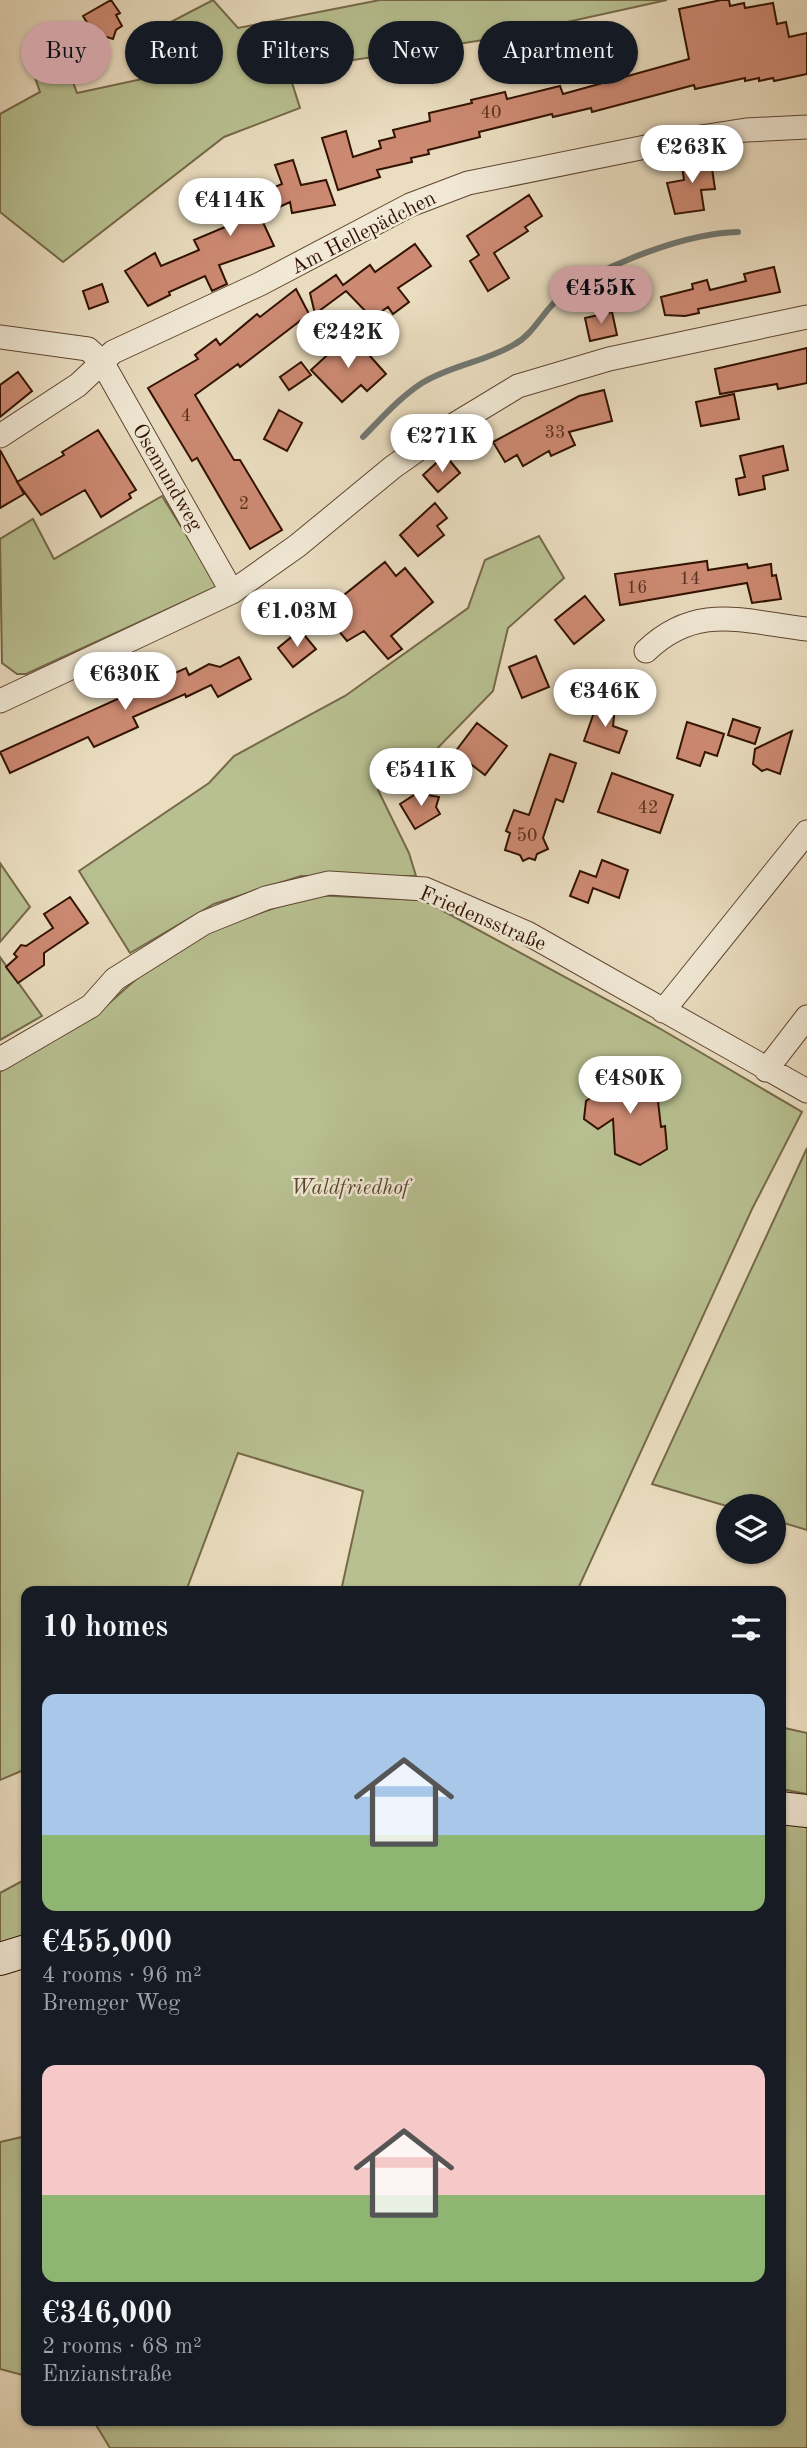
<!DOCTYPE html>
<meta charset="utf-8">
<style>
body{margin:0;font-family:"Old Standard TT",serif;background:#20242c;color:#f1f3f6;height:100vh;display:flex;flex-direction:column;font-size:26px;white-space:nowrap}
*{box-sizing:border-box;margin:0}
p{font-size:23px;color:#9ea1a6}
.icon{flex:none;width:38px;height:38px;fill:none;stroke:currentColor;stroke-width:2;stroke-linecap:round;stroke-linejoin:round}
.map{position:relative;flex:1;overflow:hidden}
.panel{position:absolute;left:21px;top:1586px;width:765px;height:840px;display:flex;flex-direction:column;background:#171b24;border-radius:14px;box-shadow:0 2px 5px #0004}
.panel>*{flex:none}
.guide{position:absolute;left:21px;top:21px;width:766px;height:63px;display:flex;gap:14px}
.fabs{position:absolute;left:716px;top:1494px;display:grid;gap:14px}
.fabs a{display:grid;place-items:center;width:70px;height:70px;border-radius:50%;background:#171b24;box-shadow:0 2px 5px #0004;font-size:35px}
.price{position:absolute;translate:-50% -60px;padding:0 16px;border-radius:24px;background:#fff;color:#222;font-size:23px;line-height:46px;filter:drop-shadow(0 2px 4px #0008)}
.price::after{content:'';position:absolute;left:50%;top:42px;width:21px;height:16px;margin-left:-10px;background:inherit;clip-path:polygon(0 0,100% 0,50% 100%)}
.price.current{background:#c59692;color:#111}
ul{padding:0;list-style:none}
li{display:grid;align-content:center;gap:14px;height:371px;padding:0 21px}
li span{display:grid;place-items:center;height:217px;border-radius:14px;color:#555}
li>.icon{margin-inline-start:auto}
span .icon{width:126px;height:126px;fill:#fffc;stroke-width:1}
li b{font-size:30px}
h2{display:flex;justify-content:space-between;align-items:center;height:84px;padding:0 21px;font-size:30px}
.pill{padding:0 24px;border-radius:32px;background:#171b24;box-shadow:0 2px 5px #0004;font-size:24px;line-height:63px}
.pill.current{background:#c59692;color:#111}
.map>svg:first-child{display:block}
</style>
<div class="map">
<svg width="807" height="2448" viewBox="0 0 807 2448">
<rect width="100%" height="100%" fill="#eaddc0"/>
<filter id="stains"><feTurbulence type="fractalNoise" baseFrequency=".00286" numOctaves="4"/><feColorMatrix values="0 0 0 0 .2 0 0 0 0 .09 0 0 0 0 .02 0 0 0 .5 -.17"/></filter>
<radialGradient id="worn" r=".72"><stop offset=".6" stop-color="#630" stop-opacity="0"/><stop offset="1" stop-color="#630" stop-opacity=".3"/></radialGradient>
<path fill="#b8c091" stroke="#756949" stroke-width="2" d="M213,0L238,28L380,0H667L490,39L288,70L300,108L224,137L63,262L0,212V114L40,92L29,60L64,57L77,93L147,78L165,25Z
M162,496L218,586L26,674H17L2,663L0,539L33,519L54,559Z
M539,536L564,578L508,628L493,691L427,759L378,790L409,853L416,876H301L214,904L130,953L79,871L209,783L234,756L345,696L468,608L485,560Z
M0,863L30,907L0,942Z
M311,895L423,900L659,1028L802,1112L752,1209L577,1591H341L363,1491L238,1453L186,1591H26V1769L0,1780V1072L106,1006L178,942Z
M0,957L42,1016L0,1040Z
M807,1148V1530L774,1520V1507H730L652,1484Z
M780,1727L807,1733V1794L781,1789Z
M781,1821L807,1825V2448H110L93,2420H780Z
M26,1879V1939L0,1947V1893Z
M26,2136V2376L0,2369V2142Z"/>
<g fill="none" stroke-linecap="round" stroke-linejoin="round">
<path stroke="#707771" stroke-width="6" d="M363,437C381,419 400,397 422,383C451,365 485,362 515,344C535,333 545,307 564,294C606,264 686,233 738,232"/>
</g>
<path fill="#cd8a73" stroke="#321201" stroke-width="2" d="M111,0L120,13L116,15L122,26L116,30L113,39L104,36L98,40L83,16Z
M721,0H729L730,6L744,3L745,8L773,3L777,24L786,22L789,37L807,33V74L774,81L773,78L759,81V78L745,81V78L695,89L694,85L592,112L591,108L553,117L552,114L479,132L480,137L428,150L429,154L411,158L412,162L377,170L380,177L338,190L322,138L346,131L353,157L381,148L379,141L395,137L393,130L430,121L429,113L472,103L471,100L505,92L507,99L560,86L563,94L689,59L679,9Z
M710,155L715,189L701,190L704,210L675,214L667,183L684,180L681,159Z
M293,160L301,185L326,180L335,205L292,213L290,202L260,216L274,246L219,265L227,284L212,291L205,276L169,292L170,295L148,306L125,271L155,253L161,266L199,250L194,240L230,225L224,209L282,184L275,165Z
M529,195L542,216L525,227L528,231L494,253L509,278L488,291L470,261L479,255L467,236Z
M415,244L431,266L398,288L409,302L393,314L388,307L372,318L346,291L315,314L310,293L336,275L343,285L370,265L375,272Z
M774,267L780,292L698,309L699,313L685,316L665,315L661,297L693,289L692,284L707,280L710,290L746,281L744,274Z
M102,284L108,302L89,309L83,291Z
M296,289L309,314L240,367L238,364L195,395L234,460H240L282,530L250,549L197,458L192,461L148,388L198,359L195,355L216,339L220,345L257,314L260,317Z
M612,312L617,335L590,341L585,318Z
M354,338L386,374L367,391L361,385L342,402L311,370L335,348L339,352Z
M807,348V383L778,389L777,384L720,394L715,369Z
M301,362L311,375L289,390L280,377Z
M18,372L32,391L0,417V385Z
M604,390L612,421L569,432L575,445L551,456L549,451L523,466L517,455L505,462L493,442L579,396Z
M734,394L739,419L701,426L696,402Z
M279,410L302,423L287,451L264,439Z
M98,430L136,490L129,494L131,498L101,517L85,490L41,515L17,482L64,455L62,452Z
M783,446L788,470L763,476L765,489L739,495L736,479L745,477L740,456Z
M0,450L24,494L0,508Z
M445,455L460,473L438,492L423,475Z
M435,503L447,518L437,526L444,535L418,556L400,535Z
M707,561L708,570L747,564L748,568L771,564L772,576L776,575L781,599L752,603L747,583L620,605L615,574Z
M385,562L396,576L405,568L433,602L391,636L402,649L388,659L364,631L347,641L337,629L348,620L334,603Z
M585,596L604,620L574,644L555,620Z
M300,630L316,649L293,667L278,648Z
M536,656L549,687L522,698L509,667Z
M239,657L251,679L218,697L211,685L186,697L185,694L133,717L138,727L94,747L88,737L10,773L0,752L186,668L189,675L209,664L220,667Z
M598,701L615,707L613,726L627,731L619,753L584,741Z
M733,719L760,728L755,744L728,735Z
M687,722L724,734L717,756L705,752L700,766L677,758Z
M477,723L507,746L485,775L455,752Z
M792,731L780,774L767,769L762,771L753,764L755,749Z
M550,754L576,763L563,802L556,799L543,838L548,849L537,854L535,860L529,858L523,861L520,855L505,850L510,833L506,831L514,810L529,815Z
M612,773L673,795L660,833L598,812Z
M425,788L428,795L439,797L436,807L440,814L415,829L400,804Z
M602,860L628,870L619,898L593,888L588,903L570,896L580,871L596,877Z
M70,897L88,923L44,953V965L18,983L6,967L17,957L14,954L21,945L26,946L53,928L44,914Z
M622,1066L656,1084L661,1127L665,1126L667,1149L640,1165L615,1154L613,1119L598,1129L584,1119L586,1101L614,1082L605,1077Z"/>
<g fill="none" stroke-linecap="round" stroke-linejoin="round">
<g stroke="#604531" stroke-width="25">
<path id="street" d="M0,337L88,349L102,362L232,592
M0,436L78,385L113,352L260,284L410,205L468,183L675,141L746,130L807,127
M646,651C697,602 744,622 807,629
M0,701L232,592L297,546L393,467L447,429L518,386L609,359L807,317
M663,1011L807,832
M0,1059L91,1006L115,979L204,923L266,898L329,883L425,889L527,933L807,1091
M766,1070L807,1017"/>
</g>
<g stroke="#321201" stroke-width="34">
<path id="secondary" d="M780,1808L807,1811
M0,1959L26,1951"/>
</g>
<use href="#street" stroke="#f1e9d6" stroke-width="23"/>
<use href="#secondary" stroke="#f1e9d6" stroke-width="32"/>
</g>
<g text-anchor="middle" stroke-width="5" stroke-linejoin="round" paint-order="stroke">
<g font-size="18" fill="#59301e">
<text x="491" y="118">40</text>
<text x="186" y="421">4</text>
<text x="555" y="438">33</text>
<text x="244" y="509">2</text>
<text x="690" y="584">14</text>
<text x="637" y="593">16</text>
<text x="648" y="813">42</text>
<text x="527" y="841">50</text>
</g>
<g font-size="21" fill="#321201" stroke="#f1e9d6">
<text transform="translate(363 232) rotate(-27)" y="7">Am Hellepädchen</text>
<text transform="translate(168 477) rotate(60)" y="7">Osemundweg</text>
<text transform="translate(483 918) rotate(23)" y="7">Friedensstraße</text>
</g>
<g font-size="21" font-style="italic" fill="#5a462c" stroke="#f1e9d6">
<text x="350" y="1194">Waldfriedhof</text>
</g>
</g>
<rect width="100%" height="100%" filter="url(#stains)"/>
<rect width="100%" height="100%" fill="url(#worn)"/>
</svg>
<div class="fabs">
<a><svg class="icon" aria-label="layers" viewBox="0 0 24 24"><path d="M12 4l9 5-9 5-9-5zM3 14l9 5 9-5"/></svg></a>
</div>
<b class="price" style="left:692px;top:185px">€263K</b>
<b class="price" style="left:230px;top:238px">€414K</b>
<b class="price current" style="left:601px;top:326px">€455K</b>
<b class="price" style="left:348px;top:370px">€242K</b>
<b class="price" style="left:442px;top:474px">€271K</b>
<b class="price" style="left:297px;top:649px">€1.03M</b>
<b class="price" style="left:125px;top:712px">€630K</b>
<b class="price" style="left:605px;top:729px">€346K</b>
<b class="price" style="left:421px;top:808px">€541K</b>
<b class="price" style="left:630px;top:1116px">€480K</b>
<div class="guide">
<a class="pill current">Buy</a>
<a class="pill">Rent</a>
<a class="pill">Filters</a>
<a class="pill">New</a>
<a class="pill">Apartment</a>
</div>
<section class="panel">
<h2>10 homes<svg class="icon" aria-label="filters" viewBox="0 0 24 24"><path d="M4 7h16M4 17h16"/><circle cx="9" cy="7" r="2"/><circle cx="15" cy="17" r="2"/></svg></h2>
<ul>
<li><span style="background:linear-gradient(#a9c7e8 65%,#8fb573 0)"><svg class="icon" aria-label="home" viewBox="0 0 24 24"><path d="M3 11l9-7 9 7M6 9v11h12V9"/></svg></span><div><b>€455,000</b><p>4 rooms · 96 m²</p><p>Bremger Weg</p></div></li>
<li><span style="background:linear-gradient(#f6c9c9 60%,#8fb573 0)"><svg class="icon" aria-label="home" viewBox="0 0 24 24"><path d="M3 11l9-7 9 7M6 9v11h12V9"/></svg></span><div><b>€346,000</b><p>2 rooms · 68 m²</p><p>Enzianstraße</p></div></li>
</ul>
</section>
</div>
